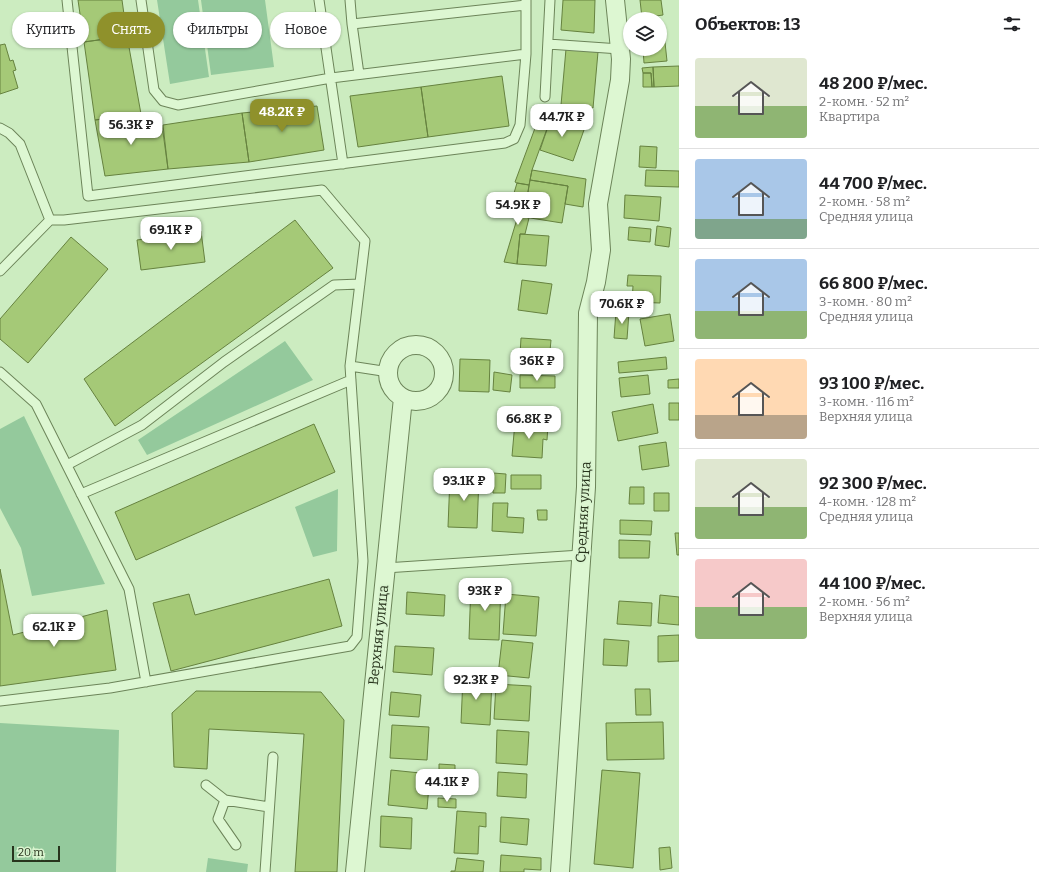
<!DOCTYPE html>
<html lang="ru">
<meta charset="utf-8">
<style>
body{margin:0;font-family:Bitter,serif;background:#f2f2f2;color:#202124;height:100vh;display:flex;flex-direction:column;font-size:15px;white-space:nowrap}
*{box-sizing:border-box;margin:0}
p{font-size:13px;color:#757577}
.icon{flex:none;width:22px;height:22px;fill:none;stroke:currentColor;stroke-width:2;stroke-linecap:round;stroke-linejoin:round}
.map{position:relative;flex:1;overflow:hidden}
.sheet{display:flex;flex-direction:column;background:#fff;width:360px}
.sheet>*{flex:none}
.guide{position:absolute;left:12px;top:12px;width:380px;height:36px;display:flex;gap:8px}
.buttons{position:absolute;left:623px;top:12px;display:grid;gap:8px}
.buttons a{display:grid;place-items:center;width:44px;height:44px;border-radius:50%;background:#fff;box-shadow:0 1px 3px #0004;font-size:20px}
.scale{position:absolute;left:12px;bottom:10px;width:48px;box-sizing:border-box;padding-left:4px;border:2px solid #28341d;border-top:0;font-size:11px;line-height:14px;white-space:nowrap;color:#28341d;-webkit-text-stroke:3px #d9f4cf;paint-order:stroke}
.price{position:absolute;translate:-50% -34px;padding:0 9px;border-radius:8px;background:#fff;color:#222;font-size:13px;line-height:26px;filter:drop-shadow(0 1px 2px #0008)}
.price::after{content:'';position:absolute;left:50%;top:24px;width:12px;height:9px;margin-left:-6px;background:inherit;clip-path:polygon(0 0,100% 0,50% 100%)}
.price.on{background:#8f912b;color:#fff}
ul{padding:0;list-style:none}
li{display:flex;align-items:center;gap:12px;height:100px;padding:0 16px}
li+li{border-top:1px solid #e0e0e0}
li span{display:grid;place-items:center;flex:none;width:112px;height:80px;border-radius:4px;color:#555}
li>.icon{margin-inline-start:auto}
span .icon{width:48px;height:48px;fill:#fffc;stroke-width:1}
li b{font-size:17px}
h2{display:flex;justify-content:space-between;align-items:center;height:48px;padding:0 16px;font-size:17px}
.chip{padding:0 14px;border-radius:18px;background:#fff;box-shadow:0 1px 3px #0004;font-size:14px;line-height:36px}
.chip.on{background:#8f912b;color:#fff}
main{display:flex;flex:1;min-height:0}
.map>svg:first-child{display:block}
</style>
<main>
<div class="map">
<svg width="679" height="872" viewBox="0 0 679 872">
<rect width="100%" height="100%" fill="#ccecc0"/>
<path fill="#94c99c" d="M157,0H198L209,77L170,84Z
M201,0H265L274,67L211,75Z
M285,341L313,380L147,455L138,440Z
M24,416L105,584L32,596L21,548L0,508V429Z
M338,489L337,551L313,557L295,507Z
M0,723L119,730L116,872H0Z
M208,858L248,864L247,872H206Z"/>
<path fill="#a5c977" stroke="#66823f" d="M78,0H122L127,36L84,42Z
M563,0H595L594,33L561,30Z
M640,0H661L663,15L642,18Z
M660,33H664L667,61L644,63L643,49H660Z
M127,36L141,114L95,120L84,42Z
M5,44L10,61L13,60L16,70L13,71L18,88L0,94V45Z
M566,49L598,52L593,108L561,105Z
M679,66V86L654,87L653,67Z
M653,67L654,87H652L651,73H643L642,68Z
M643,73H651L652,87H643Z
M502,76L509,126L428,137L421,87Z
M421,87L428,137L358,147L350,96Z
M317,106L324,150L249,162L242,113Z
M541,112L552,115L532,170L529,185L517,183L515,182Z
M242,113L249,162L168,169L163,125Z
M141,114L142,121L147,126L162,125L168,169L105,176L95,120Z
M552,115L585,127L573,161L540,150Z
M640,146L657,147L656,168L639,167Z
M532,170L586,179L583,207L565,204L568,186L530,180Z
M646,170L679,171V187L645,186Z
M530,180L568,186L562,223L524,217Z
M517,183L529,185L524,217L529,218L525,234H520L517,264L504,262L524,196L514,193Z
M625,195L661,197L659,221L624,218Z
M295,220L333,268L115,426L84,379Z
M657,226L671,228L669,247L655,245Z
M629,227L651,229L650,242L628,240Z
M201,231L205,262L141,270L137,240Z
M520,234L549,236L546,266L517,264Z
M71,237L108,269L28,363L0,339V319Z
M628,275L661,276L660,303L632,302L633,286H627Z
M522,280L552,284L547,314L518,310Z
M616,311L629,312L627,339L614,338Z
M670,314L674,341L645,346L640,319Z
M521,338L551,340L548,373L519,371Z
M666,357L667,369L619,373L618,362Z
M460,359L490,360L489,392L459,391Z
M494,372L512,375L510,392L493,390Z
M520,375L555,376V388H520Z
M648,375L650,394L621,397L619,378Z
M679,379V388H668V380Z
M669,403H679V420H669Z
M653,404L658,433L618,441L612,412Z
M515,422L548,425L547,440L543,439L542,458L512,456Z
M314,424L335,472L136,560L115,512Z
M666,442L669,466L642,470L639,446Z
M493,473L506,474L505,493H493Z
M511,475H541V489H511Z
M450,477L479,478L477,528L448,527Z
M630,487H644V504H629Z
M654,493H669V511H654Z
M493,503H508L507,517L524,518L523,533L492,531Z
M537,510H547V520H538Z
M620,520L652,521L651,535L620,534Z
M675,533H679V555H677Z
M619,540L650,541L649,558H619Z
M0,569L13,635L107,610L116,670L0,686Z
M329,579L342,626L171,671L153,603L189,594L195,615Z
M471,583L501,584L499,640L469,639Z
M407,592L445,595L444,616L406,614Z
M506,594L539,597L536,636L503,634Z
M660,595L679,597V625L658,623Z
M619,601L652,603L651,626L617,624Z
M679,635V661L658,662V636Z
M604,639L629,641L627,666L603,665Z
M502,640L533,643L529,678L498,675Z
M395,646L434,648L432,675L393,672Z
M463,677L492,679L490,725L461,723Z
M496,684L531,686L529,721L494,719Z
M635,689H650L651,715H636Z
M196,691L321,692L344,720L337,872H295L304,734L209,729L207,769L174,767L172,713Z
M391,692L421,695L419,717L389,715Z
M663,722L664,759L607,760L606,723Z
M392,725L429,727L427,760L390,758Z
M497,730L529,732L527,765L496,763Z
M439,764L455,765V774H439Z
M391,770L430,774L427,809L388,805Z
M602,770L640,773L633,868L594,864Z
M498,772L527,774L526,798L497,796Z
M438,798L456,799V808L438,807Z
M457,811L486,813V827L479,826L478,854L454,853Z
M381,816L412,818L411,849L380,847Z
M501,817L529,819L527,845L500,842Z
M670,847L672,868L660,870L659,848Z
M501,855L541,858V870L524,869V872H500Z
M457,858L484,861L483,872H451V871H455Z"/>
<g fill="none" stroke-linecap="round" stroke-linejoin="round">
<g stroke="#6c8459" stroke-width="11">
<path id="service" d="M67,0L88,196L505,143L514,139L520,125L526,54
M141,0L154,90L163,101L178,105L331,78L526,54V0
M319,0L343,164
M350,0L352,24
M548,44L620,49
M359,74L352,24L526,5
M545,97L550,0
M0,128L9,133L20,144L50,220
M0,271L50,220H64L322,190L365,241L350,366L363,561L357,637L350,646L110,688L0,701
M350,366L389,372
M0,372L36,404L129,589L146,682
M67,465L142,425L224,362L334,285L360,284
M81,494L351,380
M385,568L581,555
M206,785L225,800L269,807
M225,800L218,819L236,845
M265,872L273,757"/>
</g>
<g stroke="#6c8459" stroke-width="20">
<path id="minor" d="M388 373a28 28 0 1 1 56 0a28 28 0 1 1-56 0Z
M355,872L403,398
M560,872L586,487L588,313L596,282L601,250L598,204L620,80L621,59L615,0"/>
</g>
<use href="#service" stroke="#ddf7d2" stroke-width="9"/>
<use href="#minor" stroke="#ddf7d2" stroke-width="18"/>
</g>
<g text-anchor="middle" stroke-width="3.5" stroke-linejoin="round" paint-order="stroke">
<g font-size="14" fill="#28341d" stroke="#d9f4cf">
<text transform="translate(583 512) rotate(-87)" y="5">Средняя улица</text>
<text transform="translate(378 635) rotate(-84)" y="5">Верхняя улица</text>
</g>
</g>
</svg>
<div class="buttons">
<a><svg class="icon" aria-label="layers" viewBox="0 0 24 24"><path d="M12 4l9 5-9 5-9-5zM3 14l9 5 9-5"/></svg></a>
</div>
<div class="scale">20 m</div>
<b class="price on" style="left:282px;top:133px">48.2K ₽</b>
<b class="price" style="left:562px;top:138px">44.7K ₽</b>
<b class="price" style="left:131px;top:146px">56.3K ₽</b>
<b class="price" style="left:518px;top:226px">54.9K ₽</b>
<b class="price" style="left:171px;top:251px">69.1K ₽</b>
<b class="price" style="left:622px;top:325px">70.6K ₽</b>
<b class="price" style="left:537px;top:382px">36K ₽</b>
<b class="price" style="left:529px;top:440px">66.8K ₽</b>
<b class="price" style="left:464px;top:502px">93.1K ₽</b>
<b class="price" style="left:485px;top:612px">93K ₽</b>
<b class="price" style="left:54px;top:648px">62.1K ₽</b>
<b class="price" style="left:476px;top:701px">92.3K ₽</b>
<b class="price" style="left:447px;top:803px">44.1K ₽</b>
<div class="guide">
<a class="chip">Купить</a>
<a class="chip on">Снять</a>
<a class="chip">Фильтры</a>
<a class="chip">Новое</a>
</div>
</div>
<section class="sheet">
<h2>Объектов: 13<svg class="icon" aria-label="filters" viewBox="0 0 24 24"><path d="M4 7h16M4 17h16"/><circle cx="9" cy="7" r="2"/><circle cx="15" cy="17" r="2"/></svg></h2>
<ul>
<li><span style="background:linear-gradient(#dfe7d0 60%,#8fb573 0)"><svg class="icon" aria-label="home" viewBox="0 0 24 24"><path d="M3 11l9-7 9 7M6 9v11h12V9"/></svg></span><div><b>48 200 ₽/мес.</b><p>2-комн. · 52 m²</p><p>Квартира</p></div></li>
<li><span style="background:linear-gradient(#a9c7e8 75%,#7fa58c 0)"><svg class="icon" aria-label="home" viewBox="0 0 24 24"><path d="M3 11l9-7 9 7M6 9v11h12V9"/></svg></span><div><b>44 700 ₽/мес.</b><p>2-комн. · 58 m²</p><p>Средняя улица</p></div></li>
<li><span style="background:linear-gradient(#a9c7e8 65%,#8fb573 0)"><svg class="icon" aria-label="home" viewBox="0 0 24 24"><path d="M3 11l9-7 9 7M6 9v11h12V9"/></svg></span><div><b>66 800 ₽/мес.</b><p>3-комн. · 80 m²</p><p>Средняя улица</p></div></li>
<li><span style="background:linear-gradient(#ffd9b3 70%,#b9a48a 0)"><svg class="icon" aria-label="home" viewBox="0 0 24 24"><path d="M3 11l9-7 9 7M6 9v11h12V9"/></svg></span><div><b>93 100 ₽/мес.</b><p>3-комн. · 116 m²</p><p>Верхняя улица</p></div></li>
<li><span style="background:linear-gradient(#dfe7d0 60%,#8fb573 0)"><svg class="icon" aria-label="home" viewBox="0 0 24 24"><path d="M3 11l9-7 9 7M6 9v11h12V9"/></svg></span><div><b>92 300 ₽/мес.</b><p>4-комн. · 128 m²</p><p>Средняя улица</p></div></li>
<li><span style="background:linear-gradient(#f6c9c9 60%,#8fb573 0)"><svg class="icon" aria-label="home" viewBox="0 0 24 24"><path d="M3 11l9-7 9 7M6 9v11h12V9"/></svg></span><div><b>44 100 ₽/мес.</b><p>2-комн. · 56 m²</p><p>Верхняя улица</p></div></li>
</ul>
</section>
</main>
